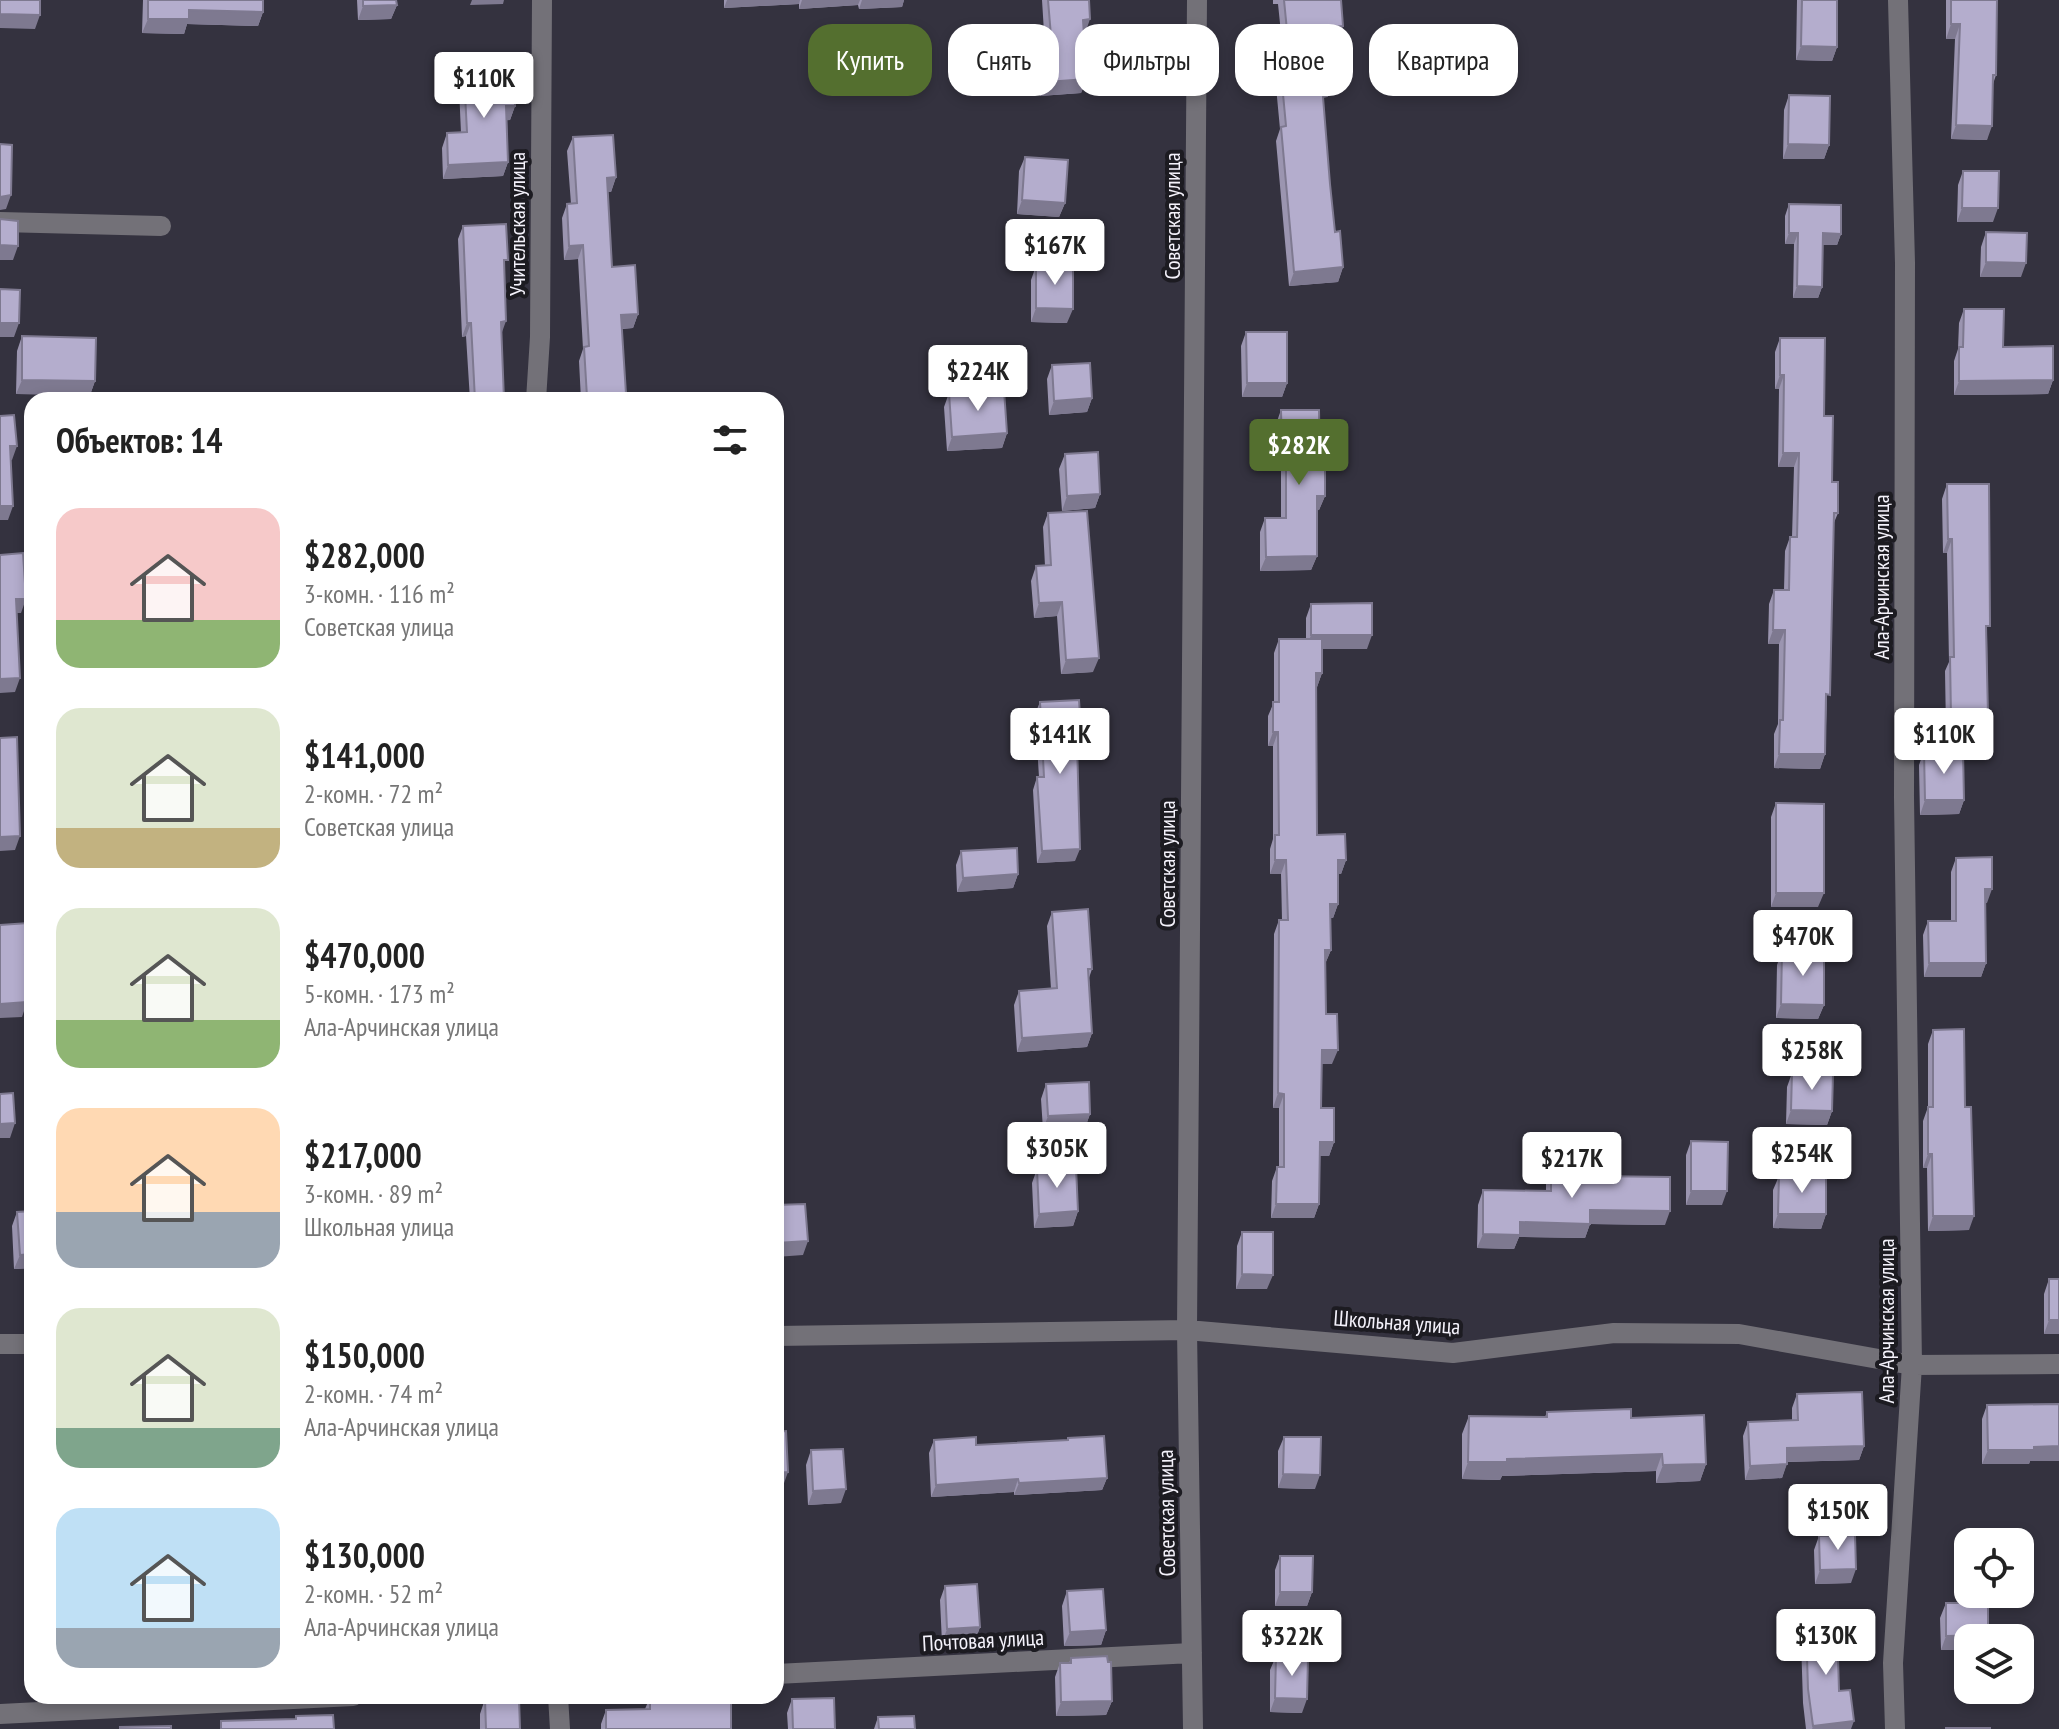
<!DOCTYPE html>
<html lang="ru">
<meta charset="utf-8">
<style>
body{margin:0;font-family:"PT Sans Narrow",sans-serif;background:#f6f6f6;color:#222;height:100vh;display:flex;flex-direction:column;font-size:30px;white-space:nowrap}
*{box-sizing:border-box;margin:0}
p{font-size:26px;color:#767676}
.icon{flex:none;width:44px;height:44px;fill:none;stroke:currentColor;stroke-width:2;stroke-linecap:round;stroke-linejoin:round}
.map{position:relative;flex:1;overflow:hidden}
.sheet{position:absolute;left:24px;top:392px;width:760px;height:1312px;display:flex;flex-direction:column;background:#fff;border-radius:24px;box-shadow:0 4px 12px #0003}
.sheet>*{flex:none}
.hud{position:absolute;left:808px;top:24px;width:760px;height:72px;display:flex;gap:16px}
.controls{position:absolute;left:1954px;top:1528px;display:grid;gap:16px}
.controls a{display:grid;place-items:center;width:80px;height:80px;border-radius:16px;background:#fff;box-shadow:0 4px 12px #0003;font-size:40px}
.price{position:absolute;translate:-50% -68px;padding:0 18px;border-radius:8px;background:#fff;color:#222;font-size:26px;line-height:52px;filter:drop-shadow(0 2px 4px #0008)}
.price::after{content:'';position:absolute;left:50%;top:48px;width:24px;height:18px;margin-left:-12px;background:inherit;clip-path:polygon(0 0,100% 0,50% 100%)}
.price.current{background:#546f2f;color:#fff}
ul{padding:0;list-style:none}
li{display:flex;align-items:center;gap:24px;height:200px;padding:0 32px}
li span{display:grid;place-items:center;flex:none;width:224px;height:160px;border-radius:24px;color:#555}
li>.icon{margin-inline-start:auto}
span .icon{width:96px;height:96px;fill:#fffc;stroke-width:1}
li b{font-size:34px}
h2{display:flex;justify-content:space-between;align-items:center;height:96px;padding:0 32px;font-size:34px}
.chip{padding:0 28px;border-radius:24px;background:#fff;box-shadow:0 4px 12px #0003;font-size:28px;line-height:72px}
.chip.current{background:#546f2f;color:#fff}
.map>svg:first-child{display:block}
</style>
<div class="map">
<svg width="2059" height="1729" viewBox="0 0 2059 1729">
<rect width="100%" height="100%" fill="#34323f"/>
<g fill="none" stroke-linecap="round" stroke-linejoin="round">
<path stroke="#737178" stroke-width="20" d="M0,222L161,226
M536,400L540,337L542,0
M776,1336L1187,1330L1453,1353L1614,1333L1739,1334L1912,1365L2059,1364
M0,1344H32
M776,1674L1192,1653
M558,1696L560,1729
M0,1714L353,1696
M1193,1729L1187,1330L1197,0
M1895,1729L1893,1663L1912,1365L1904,797L1905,263L1898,0"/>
</g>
<path fill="#9b95b0" d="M143,0H263V12L258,26L187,24L184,34L142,33Z
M357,0H396L397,5L391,19L358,20Z
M724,0H904L902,7L859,9L858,5L799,9V4L724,8Z
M1042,0H1089L1084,34L1087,79L1081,93L1040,96L1038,63L1043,48H1045Z
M1273,0H1341L1338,40L1322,41L1323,106L1330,184L1335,232L1343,267L1338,282L1289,286L1276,141L1280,129L1275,76L1280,62H1284L1278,4H1273Z
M1797,0H1837V47L1832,61L1796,60Z
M1946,0H1997L1996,75L1993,84L1987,140L1951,139L1955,39H1946Z
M464,74L515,106L510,120H507L508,162L503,176L443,179L442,148L447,133H461L459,88Z
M1789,95L1829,145L1824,159H1783L1784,110Z
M573,137L616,177L611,192H608L612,267L638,314L633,328L622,329L624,400H581L579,361L583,349L578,259L564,260L562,218L567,204H571L567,151Z
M1025,157L1065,203L1059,217L1017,214L1019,171Z
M1963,171L1993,222H1957L1958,185Z
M1789,204L1841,234L1837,245H1822V287L1818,298H1793L1794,244H1785V216Z
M463,226L504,271L501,335L504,400H470L466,336L462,337L458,239Z
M1986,232L2021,277H1980L1981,247Z
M1036,266L1067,323L1031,322V280Z
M1964,309L2003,347L2053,380L2048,394L1954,395V361L1958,349L1959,323Z
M1246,332L1287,383L1282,397H1242L1241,346Z
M22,336L95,381L90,395L16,394L17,351Z
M1780,338L1824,416L1832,482L1838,513L1833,525L1825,754L1820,769L1774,768V734L1778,724L1779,644H1768L1769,604L1774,590H1784L1785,551L1790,537H1792L1794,467H1778L1779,389H1775V352Z
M1052,365L1092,398L1087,412L1049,415L1047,379Z
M949,393L1007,433L1002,448L947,451L944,407Z
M1281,410L1320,460L1325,496L1319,510H1317V556L1311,570L1260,571V532L1265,518H1281V466H1277L1276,424Z
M1065,454L1100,494L1095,508L1062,511L1059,469Z
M1947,484L1987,635L1988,716L1982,730H1946L1945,671L1949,662L1947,553H1943L1942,499Z
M1048,513L1093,672L1061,674L1057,616L1034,618L1031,581L1036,566H1045L1043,527Z
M1311,604L1367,649H1322V673L1317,687V835L1346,860L1341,874H1338V904L1333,918H1330L1331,950L1325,964L1326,1014L1332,1064H1322L1321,1108L1334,1142L1329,1156H1320L1319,1204L1314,1218H1271L1272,1181L1277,1167H1279V1108H1273L1274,934L1279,920H1282L1281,874H1270V849L1273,839V746H1268V716L1274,702V653L1279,639H1306V618Z
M1040,702L1082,742L1078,755L1075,861L1037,863L1033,790L1037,777H1039L1035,714Z
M1924,751L1964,800L1959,814L1920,815L1919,765Z
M1776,803L1818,907H1771V817Z
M961,851L1018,874L1013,888L957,892L956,865Z
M32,856V911H30L27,869Z
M1956,858L1987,903H1985L1986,963L1981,977H1924L1923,935L1928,921H1951V872Z
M1052,912L1092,969L1089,978L1092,1033L1087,1047L1017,1052L1014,1005L1019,991L1051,989L1047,926Z
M1782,951L1824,1005L1818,1019L1776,1018L1777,965Z
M1933,1030L1965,1107L1969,1230L1928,1231L1927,1168H1923V1121L1928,1107V1044Z
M1792,1073L1832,1111L1827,1125L1786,1124L1787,1087Z
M1046,1084L1090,1114L1085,1128L1043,1130L1041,1099Z
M1691,1141L1722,1205H1686V1155Z
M1551,1166L1591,1176L1665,1225L1590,1224L1585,1238L1519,1237L1514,1249L1477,1248L1478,1205L1483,1190L1546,1191V1180Z
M1037,1169L1078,1211L1073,1226L1034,1228L1032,1183Z
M1779,1176L1826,1214L1821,1229L1773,1228V1190Z
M17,1212L32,1268L14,1269L12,1226Z
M1242,1232L1267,1289H1236L1237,1246Z
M2049,1279H2059V1334H2044V1294Z
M1797,1394L1864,1446L1859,1460L1787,1462L1782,1478L1745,1480L1743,1436L1748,1422L1792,1420V1408Z
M1987,1405L2030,1461L2029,1464H1982V1419Z
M1547,1412L1631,1418L1706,1464L1700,1481L1656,1483V1471L1502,1476L1500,1480L1462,1479V1434L1469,1416L1545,1417Z
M1284,1437L1315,1489L1278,1488V1451Z
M1068,1438L1107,1478L1102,1490L1014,1495V1492L931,1497L929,1453L934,1440L976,1445L1067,1440Z
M811,1450L841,1503L808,1505L806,1465Z
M32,1473V1532L27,1533L24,1488L29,1474Z
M1819,1536L1851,1583L1815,1584L1814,1550Z
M1280,1556L1312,1592L1307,1606H1275V1570Z
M945,1586L980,1627L975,1641L942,1643L940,1600Z
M1067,1591L1106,1630L1101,1645L1064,1646L1062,1606Z
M1946,1603L1968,1638V1650H1941L1940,1618Z
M1806,1625L1839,1691L1851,1729H1806L1803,1703L1801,1640Z
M1276,1656L1302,1713L1270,1712V1670Z
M1071,1658L1112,1701L1106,1715L1056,1716L1055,1677L1060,1663H1069Z
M650,1697L685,1702L731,1729H601V1724L606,1710L645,1709Z
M485,1699L520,1729H480V1714Z
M792,1699L835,1729H788L787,1713Z
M878,1717L915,1729H874Z"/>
<path fill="#7e7990" d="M472,0H504L503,4L470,5Z
M727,0H800L799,4L724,8Z
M802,0H860L858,5L799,9Z
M862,0H904L902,7L859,9Z
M397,5L391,19L358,20L363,6Z
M189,10L263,12L258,26L187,24L184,34L142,33L148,19Z
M0,14L40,15L35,29L0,28Z
M1090,19L1085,34H1078L1083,20Z
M1951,24H1960L1955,39H1946Z
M1343,26L1338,40L1316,42L1321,28Z
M1801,46L1837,47L1832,61L1796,60Z
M1087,79L1081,93L1040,96L1046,82Z
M506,106H515L510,120L501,121Z
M1956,125L1992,126L1987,140L1951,139Z
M1788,144L1829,145L1824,159H1783Z
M508,162L503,176L443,179L448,165Z
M616,177L611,192H602L607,178Z
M11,195L6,209L0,210V197Z
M1022,200L1065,203L1059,217L1017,214Z
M1962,208H1998L1993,222H1957Z
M1789,233H1798L1794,244H1785Z
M1823,233L1841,234L1837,245H1818Z
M0,245L18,246L13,260H0Z
M583,245L578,259L564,260L569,246Z
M1986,262L2026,263L2021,277H1980Z
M1343,267L1338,282L1289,286L1294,272Z
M1797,286L1822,287L1818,298H1793Z
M1036,308L1073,309L1067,323L1031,322Z
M638,314L633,328L616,329L621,315Z
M506,321L501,335V322Z
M0,323H19L14,337H0Z
M467,323H471L466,336L462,337Z
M1780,375H1784L1779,389H1775Z
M22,380L95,381L90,395L16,394Z
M2053,380L2048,394L1954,395L1959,381Z
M1247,383H1287L1282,397H1242Z
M626,394L624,400H586L587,397Z
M1092,398L1087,412L1049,415L1054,401Z
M1007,433L1002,448L947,451L952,437Z
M10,446H17L12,460L5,461Z
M1282,452H1286L1281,466H1277Z
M1783,453H1799L1794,467H1778Z
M1100,494L1095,508L1062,511L1067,496Z
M1317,496H1325L1319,510L1312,511Z
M0,506H13L8,520H0Z
M1948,539H1952L1947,553H1943Z
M1317,556L1311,570L1260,571L1266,557Z
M16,599H26L21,613H11Z
M1062,602L1057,616L1034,618L1039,603Z
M1773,630H1785L1779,644H1768Z
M1311,635H1372L1367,649H1306Z
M1099,658L1093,672L1061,674L1066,660Z
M1316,673H1322L1317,687Z
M20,678L15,692L0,693V679Z
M1951,716H1988L1982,730H1946Z
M1273,732H1278L1273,746H1268Z
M1779,754H1825L1820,769L1774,768Z
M1925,800H1964L1959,814L1920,815Z
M20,836L15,850L0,851V837Z
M1080,849L1075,861L1037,863L1042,851Z
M1275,860H1286L1281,874H1270Z
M1338,860H1346L1341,874H1332Z
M1018,874L1013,888L957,892L963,878Z
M1985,889H1992L1987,903H1980Z
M1776,893H1824L1818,907H1771Z
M1330,904H1338L1333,918H1325Z
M1325,950H1331L1325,964Z
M1929,963H1986L1981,977H1924Z
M27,1002L22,1017L0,1018V1004Z
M1781,1004L1824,1005L1818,1019L1776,1018Z
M1092,1033L1087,1047L1017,1052L1022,1038Z
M1322,1050H1338L1332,1064H1317Z
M1278,1093L1284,1094L1279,1108H1273Z
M1791,1110L1832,1111L1827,1125L1786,1124Z
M1090,1114L1085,1128L1043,1130L1048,1116Z
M15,1123L10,1138H0V1124Z
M1320,1142H1334L1329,1156H1315Z
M1928,1154H1932L1927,1168H1923Z
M1691,1191H1727L1722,1205H1686Z
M1276,1204H1319L1314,1218H1271Z
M1590,1210L1670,1211L1665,1225L1590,1224L1585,1238L1519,1237L1514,1249L1477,1248L1483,1234L1520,1222Z
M1078,1211L1073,1226L1034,1228L1039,1214Z
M1778,1214H1826L1821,1229L1773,1228Z
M1933,1216H1974L1969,1230L1928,1231Z
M808,1241L803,1255L776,1257V1243Z
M32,1254V1268L14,1269L20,1255Z
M1242,1274L1273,1275L1267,1289H1236Z
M2049,1320H2059V1334H2044Z
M1864,1446L1859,1460L1782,1462L1787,1448Z
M2059,1446V1461H2030L2029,1464H1982L1988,1450L2034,1447Z
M1662,1454L1656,1471L1502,1476L1500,1480L1462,1479L1468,1462L1507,1459Z
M1706,1464L1700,1481L1656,1483L1663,1465Z
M1787,1464L1782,1478L1745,1480L1750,1466Z
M788,1472L783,1486H776V1473Z
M1283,1474L1320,1475L1315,1489L1278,1488Z
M1107,1478L1102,1490L1014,1495L1019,1483Z
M1018,1479L1014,1492L931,1497L936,1485Z
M846,1489L841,1503L808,1505L813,1491Z
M32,1519V1532L27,1533Z
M1856,1569L1851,1583L1815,1584L1820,1570Z
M1280,1592H1312L1307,1606H1275Z
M980,1627L975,1641L942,1643L947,1629Z
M1106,1630L1101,1645L1064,1646L1070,1632Z
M1988,1635L1987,1638H1968V1650H1941L1946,1636Z
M1275,1698L1307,1699L1302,1713L1270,1712Z
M1112,1701L1106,1715L1056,1716L1061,1702Z
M1854,1721L1851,1729H1812L1813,1726Z"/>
<path fill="#b4adcd" stroke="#7e7990" stroke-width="2" d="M0,0H40V15L0,14Z
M148,0H263V12L189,10V19H148Z
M363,0H396L397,5L363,6Z
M1048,0H1089L1090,19L1083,20L1087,79L1046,82L1043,48H1052Z
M1284,0H1341L1343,26L1321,28L1327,96L1323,97L1330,184L1335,232L1340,231L1343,267L1294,272L1281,127L1286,126L1280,62L1290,61Z
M1802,0H1837V47L1801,46Z
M1951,0H1997L1996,75H1993L1992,126L1956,125L1960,24H1951Z
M514,72L515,106H506L508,162L448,165L447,133L467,132L464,74Z
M1789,95L1830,96L1829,145L1788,144Z
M613,135L616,177L607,178L612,267L635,265L638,314L621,315L626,394L587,397L584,347L589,346L583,245L569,246L567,204L577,203L573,137Z
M0,144L12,145L11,195L0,197Z
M1025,157L1068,160L1065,203L1022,200Z
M1963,171H1999L1998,208H1962Z
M1789,204L1841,205V234L1823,233L1822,287L1797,286L1798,233H1789Z
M0,219L18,221V246L0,245Z
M506,224L508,260H504L506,321L501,322L504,400H475L471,323H467L463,226Z
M1986,232L2027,233L2026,263L1986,262Z
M1036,266H1073V309L1036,308Z
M0,289L20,290L19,323H0Z
M1964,309H2004L2003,347L2053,346V380L1959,381V347H1963Z
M1246,332H1287V383H1247Z
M22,336L96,338L95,381L22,380Z
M1780,338H1825L1824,416H1833L1832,482H1838V513H1834L1830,695L1826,694L1825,754H1779L1780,720H1783L1785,630H1773L1774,590H1789L1790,537H1797L1799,453H1783L1784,375H1780Z
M1090,363L1092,398L1054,401L1052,365Z
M1004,390L1007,433L952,437L949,393Z
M1281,410H1319L1320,460H1325V496H1317V556L1266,557L1265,518H1286V452H1282Z
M14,415L17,446H10L13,506H0V416Z
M1098,452L1100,494L1067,496L1065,454Z
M1947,484H1989L1990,626H1986L1988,716H1951L1950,657H1954L1952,539H1948Z
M1087,511L1099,658L1066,660L1062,602L1039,603L1036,566L1051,565L1048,513Z
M23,553L26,599H16L20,678L0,679V555Z
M1372,603V635H1311V604Z
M1279,639H1322V673H1316L1317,835L1345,834L1346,860H1338V904H1330L1331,950H1325L1326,1014H1337L1338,1050H1322L1321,1108H1334V1142H1320L1319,1204H1276L1277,1167H1284V1094L1278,1093L1279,920H1288L1286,860H1275V835H1279L1278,732H1273V702H1279Z
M1079,700L1082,742L1077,743L1080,849L1042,851L1037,777H1044L1040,702Z
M17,737L20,836L0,837V738Z
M1924,751H1963L1964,800H1925Z
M1776,803L1824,804V893H1776Z
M1017,848L1018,874L963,878L961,851Z
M1992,857V889H1985L1986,963H1929L1928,921H1956V858Z
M1088,909L1092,969H1088L1092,1033L1022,1038L1019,991L1057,988L1052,912Z
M28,923L29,955H25L27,1002L0,1004V925Z
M1782,951L1824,952V1005L1781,1004Z
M1964,1029L1965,1107H1971L1974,1216H1933L1932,1154H1928V1107H1933V1030Z
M1792,1073H1833L1832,1111L1791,1110Z
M1089,1082L1090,1114L1048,1116L1046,1084Z
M13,1093L15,1123L0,1124V1094Z
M1691,1141L1728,1142L1727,1191H1691Z
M1551,1166L1591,1167V1176L1670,1177V1211L1590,1210V1224L1520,1222V1235L1483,1234V1190L1551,1191Z
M1076,1167L1078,1211L1039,1214L1037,1169Z
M1779,1176L1826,1177V1214H1778Z
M805,1204L808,1241L776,1243V1205Z
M32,1211V1254L20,1255L17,1212Z
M1242,1232H1273V1275L1242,1274Z
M2049,1279H2059V1320H2049Z
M1862,1392L1864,1446L1787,1448V1464L1750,1466L1748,1422L1798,1420L1797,1394Z
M2059,1404V1446L2034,1447V1450H1988L1987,1405Z
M1631,1409V1418L1704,1415L1706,1464L1663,1465L1662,1454L1507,1459V1462H1468L1469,1416L1547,1417V1412Z
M786,1431L788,1472L776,1473V1432Z
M1104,1436L1107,1478L1019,1483L1018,1479L936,1485L934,1440L976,1437V1445L1068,1440V1438Z
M1284,1437H1321L1320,1475L1283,1474Z
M843,1449L846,1489L813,1491L811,1450Z
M32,1473V1518L29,1474Z
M1855,1535L1856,1569L1820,1570L1819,1536Z
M1280,1556H1313L1312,1592H1280Z
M977,1584L980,1627L947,1629L945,1586Z
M1103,1589L1106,1630L1070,1632L1067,1591Z
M1946,1603H1988V1635L1946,1636Z
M1837,1624L1839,1691L1850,1690L1854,1721L1813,1726L1808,1689L1806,1625Z
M1107,1656L1108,1662H1111L1112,1701L1061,1702L1060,1663H1071V1658Z
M1276,1656L1308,1657L1307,1699L1275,1698Z
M685,1696V1702L731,1701V1729H606V1710L650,1709V1697Z
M519,1698L520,1729H486L485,1699Z
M834,1698L835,1729H793L792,1699Z
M333,1715L334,1729H221V1721L296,1719V1716Z
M914,1716L915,1729H879L878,1717Z
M171,1726V1729H120V1727Z
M1946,1728H1990V1729H1946Z"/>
<g text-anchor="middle" stroke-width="8" stroke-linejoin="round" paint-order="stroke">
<g font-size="22" fill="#f4f2fb" stroke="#1c1b21">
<text transform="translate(1172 216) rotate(-90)" y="8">Советская улица</text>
<text transform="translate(517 224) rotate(-90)" y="8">Учительская улица</text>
<text transform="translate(1881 577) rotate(-90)" y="8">Ала-Арчинская улица</text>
<text transform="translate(1167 864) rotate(-90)" y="8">Советская улица</text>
<text transform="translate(1886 1321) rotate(-90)" y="8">Ала-Арчинская улица</text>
<text transform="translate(1397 1322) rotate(4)" y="8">Школьная улица</text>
<text transform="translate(1166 1513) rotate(-91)" y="8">Советская улица</text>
<text transform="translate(983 1640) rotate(-3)" y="8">Почтовая улица</text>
</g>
</g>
</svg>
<div class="controls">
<a><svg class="icon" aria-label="locate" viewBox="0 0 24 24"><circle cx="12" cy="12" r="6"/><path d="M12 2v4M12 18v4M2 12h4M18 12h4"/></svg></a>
<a><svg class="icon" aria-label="layers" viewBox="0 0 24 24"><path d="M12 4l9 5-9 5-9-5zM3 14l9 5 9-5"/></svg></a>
</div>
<b class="price" style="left:484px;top:120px">$110K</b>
<b class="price" style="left:1055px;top:287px">$167K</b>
<b class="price" style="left:978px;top:413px">$224K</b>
<b class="price current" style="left:1299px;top:487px">$282K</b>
<b class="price" style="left:1060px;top:776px">$141K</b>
<b class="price" style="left:1944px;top:776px">$110K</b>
<b class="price" style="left:1803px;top:978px">$470K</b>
<b class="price" style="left:1812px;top:1092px">$258K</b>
<b class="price" style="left:1057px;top:1190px">$305K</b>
<b class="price" style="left:1802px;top:1195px">$254K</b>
<b class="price" style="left:1572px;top:1200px">$217K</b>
<b class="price" style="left:1838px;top:1552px">$150K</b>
<b class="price" style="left:1826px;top:1677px">$130K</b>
<b class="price" style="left:1292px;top:1678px">$322K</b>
<div class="hud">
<a class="chip current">Купить</a>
<a class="chip">Снять</a>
<a class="chip">Фильтры</a>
<a class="chip">Новое</a>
<a class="chip">Квартира</a>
</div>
<section class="sheet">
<h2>Объектов: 14<svg class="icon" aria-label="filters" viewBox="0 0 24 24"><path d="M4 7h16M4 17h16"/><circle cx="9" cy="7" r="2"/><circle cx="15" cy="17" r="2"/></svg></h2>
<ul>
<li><span style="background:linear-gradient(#f6c9c9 70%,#8fb573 0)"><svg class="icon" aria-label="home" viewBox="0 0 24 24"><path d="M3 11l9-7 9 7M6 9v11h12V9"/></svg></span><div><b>$282,000</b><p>3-комн. · 116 m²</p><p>Советская улица</p></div></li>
<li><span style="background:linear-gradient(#dfe7d0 75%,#c2b280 0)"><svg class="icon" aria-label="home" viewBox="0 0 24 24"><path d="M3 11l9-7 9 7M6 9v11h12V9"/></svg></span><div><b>$141,000</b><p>2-комн. · 72 m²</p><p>Советская улица</p></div></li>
<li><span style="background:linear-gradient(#dfe7d0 70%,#8fb573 0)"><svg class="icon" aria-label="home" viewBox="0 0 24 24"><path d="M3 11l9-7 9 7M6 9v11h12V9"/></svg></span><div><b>$470,000</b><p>5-комн. · 173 m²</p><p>Ала-Арчинская улица</p></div></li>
<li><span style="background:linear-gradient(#ffd9b3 65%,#9aa5b1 0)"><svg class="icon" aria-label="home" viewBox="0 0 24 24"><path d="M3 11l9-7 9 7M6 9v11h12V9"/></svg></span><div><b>$217,000</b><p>3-комн. · 89 m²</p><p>Школьная улица</p></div></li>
<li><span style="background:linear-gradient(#dfe7d0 75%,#7fa58c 0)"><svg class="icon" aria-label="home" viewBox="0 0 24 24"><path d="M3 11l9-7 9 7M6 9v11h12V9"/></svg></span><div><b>$150,000</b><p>2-комн. · 74 m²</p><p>Ала-Арчинская улица</p></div></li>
<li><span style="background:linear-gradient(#bfe0f5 75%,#9aa5b1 0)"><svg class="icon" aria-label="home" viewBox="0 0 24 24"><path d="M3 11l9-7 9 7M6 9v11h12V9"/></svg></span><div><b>$130,000</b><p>2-комн. · 52 m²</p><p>Ала-Арчинская улица</p></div></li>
</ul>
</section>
</div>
